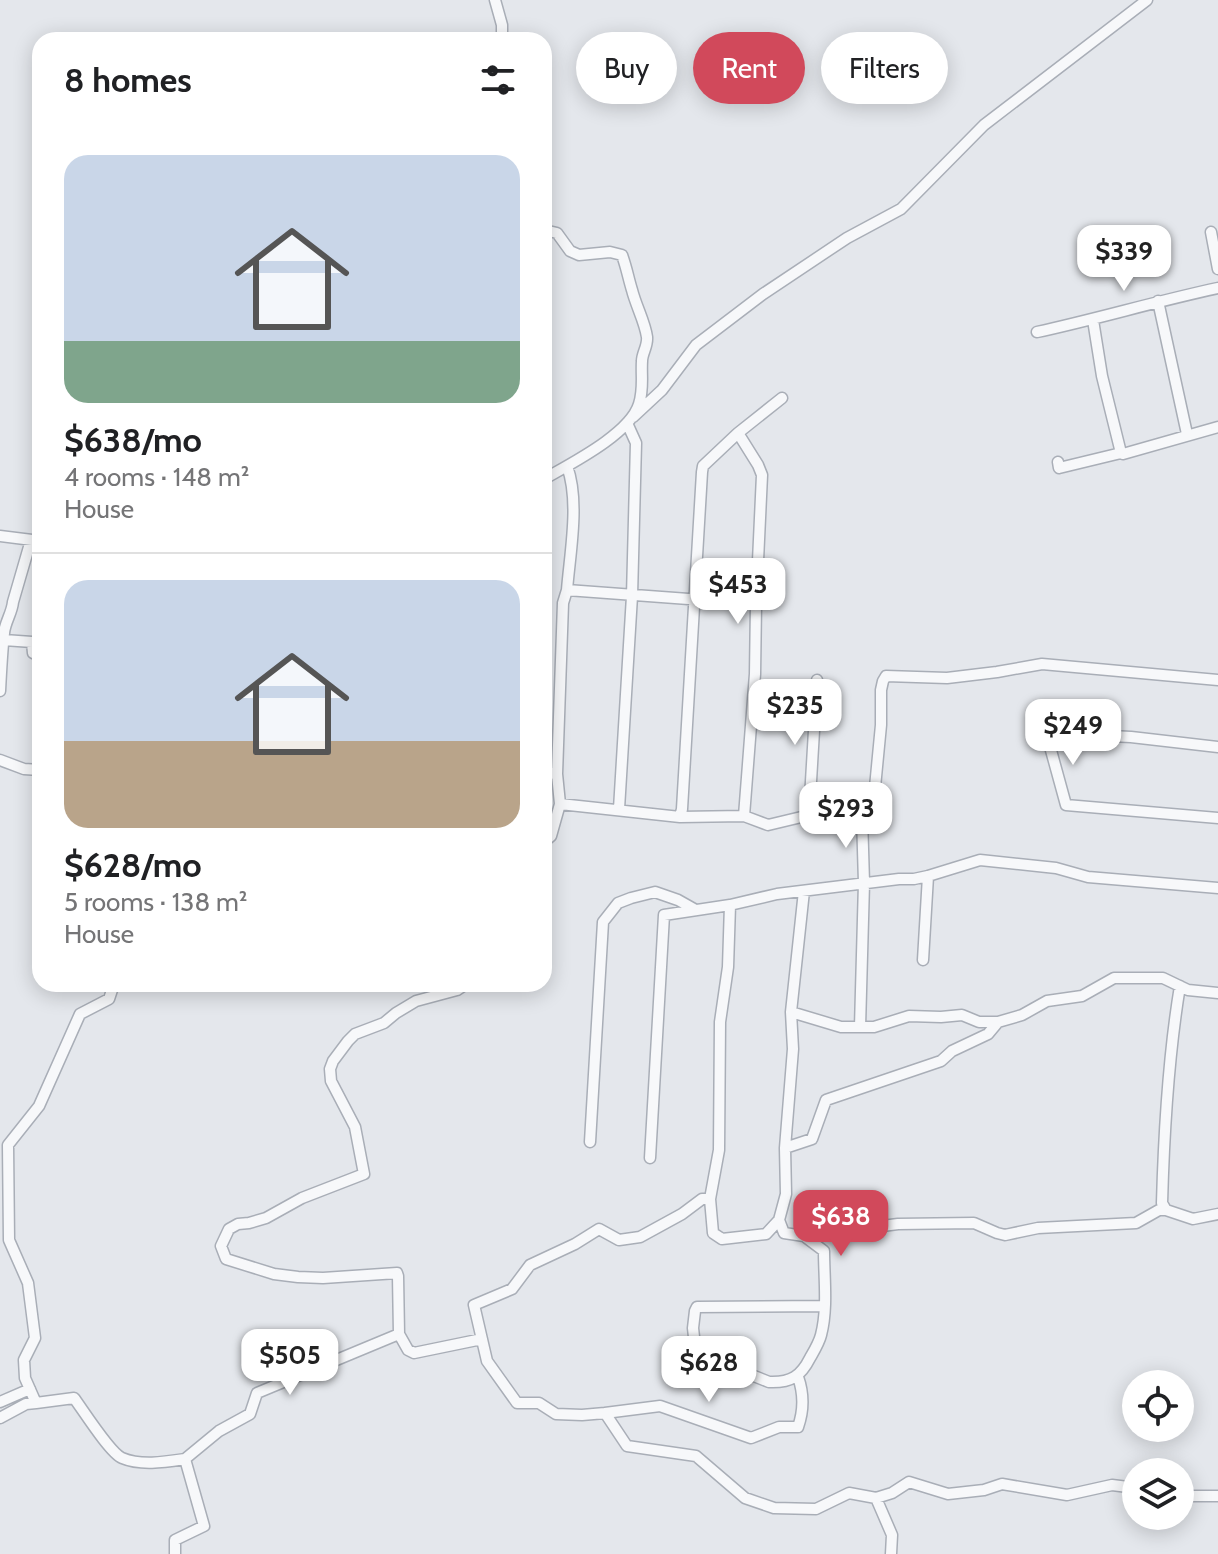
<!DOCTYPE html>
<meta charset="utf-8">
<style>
body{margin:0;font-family:Cabin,sans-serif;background:#f6f6f6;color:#202124;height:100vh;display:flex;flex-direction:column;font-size:30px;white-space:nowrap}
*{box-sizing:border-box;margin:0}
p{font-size:26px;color:#757577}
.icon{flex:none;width:44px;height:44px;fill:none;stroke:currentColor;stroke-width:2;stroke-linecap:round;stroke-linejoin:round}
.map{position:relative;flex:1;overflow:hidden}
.drawer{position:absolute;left:32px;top:32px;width:520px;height:960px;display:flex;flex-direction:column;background:#fff;border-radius:24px;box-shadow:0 4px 20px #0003}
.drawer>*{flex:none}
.banner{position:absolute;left:576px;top:32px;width:522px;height:72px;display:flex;gap:16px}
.tools{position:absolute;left:1122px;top:1370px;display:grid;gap:16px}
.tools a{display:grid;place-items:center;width:72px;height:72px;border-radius:50%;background:#fff;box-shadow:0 4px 20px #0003;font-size:40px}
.price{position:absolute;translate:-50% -68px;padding:0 18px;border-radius:16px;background:#fff;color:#222;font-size:26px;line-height:52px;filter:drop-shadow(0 2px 4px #0008)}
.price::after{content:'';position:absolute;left:50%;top:48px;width:24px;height:18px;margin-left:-12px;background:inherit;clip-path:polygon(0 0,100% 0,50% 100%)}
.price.on{background:#d1495b;color:#fff}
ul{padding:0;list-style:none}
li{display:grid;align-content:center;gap:16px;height:424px;padding:0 32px}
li+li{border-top:2px solid #e0e0e0}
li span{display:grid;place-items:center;height:248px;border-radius:24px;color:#555}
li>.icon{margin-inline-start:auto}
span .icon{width:144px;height:144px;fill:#fffc;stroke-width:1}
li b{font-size:34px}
h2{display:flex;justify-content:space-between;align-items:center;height:96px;padding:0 32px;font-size:34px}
.tag{padding:0 28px;border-radius:36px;background:#fff;box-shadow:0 4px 20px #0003;font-size:28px;line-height:72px}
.tag.on{background:#d1495b;color:#fff}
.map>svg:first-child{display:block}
</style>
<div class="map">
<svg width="1218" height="1554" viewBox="0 0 1218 1554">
<rect width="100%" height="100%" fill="#e4e7ec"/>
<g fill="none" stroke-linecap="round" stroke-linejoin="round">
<g stroke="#a9aeb7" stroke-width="13">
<path id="minor" d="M495,0L502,25V40
M544,230L557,233L570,251L579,255L610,252L622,255C627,269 628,277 632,290C636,306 645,322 647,337C648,346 642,353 642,361C641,376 644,388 639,404C630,434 570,464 544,479
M1211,232L1218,269
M1158,301L1187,434
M1093,320L1102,376L1121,453
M1037,332C1097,319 1157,301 1218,288
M633,417L662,390L696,345L763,294L847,238L901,209L984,125L1147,0
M738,433L758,465L762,475L756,604L755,674L744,816
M1058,462L1059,468L1121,453L1123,454L1218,427
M0,536L40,541
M567,590L756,604
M4,640L32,642L33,653L40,656
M0,691C1,671 2,652 4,633C5,622 12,613 13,602L31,540
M1218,747L1131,737L1050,733L1049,743L1066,805L1218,818
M0,760L24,769L40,770
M544,773L557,774
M560,804L680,817L744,816L768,825L814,814L862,816L873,808L881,725V690L883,681L886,676L947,678L997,672L1042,664L1218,680
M619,809L632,596L636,443L627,423
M809,815L817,680
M680,817L682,809L702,472L703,466L738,433L782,398
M544,842L551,836L560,804L557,774L563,603L567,590C570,552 580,502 567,466
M730,905L728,967L720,1022L719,1150L710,1199L713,1233L722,1239L766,1234L779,1220L786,1194L785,1148L793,1049L791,1012L804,891
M923,960L928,876
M466,984L457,990L416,1001L396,1013L384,1023L355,1034L348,1041L333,1061L330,1069L331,1081L355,1127L364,1174L302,1198L266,1218L249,1223L238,1224L229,1229L221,1246L226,1259L274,1274L298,1277L323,1278L397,1273L398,1276L399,1334L408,1350L414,1353L482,1339
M791,1012L841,1027H874L909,1016L941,1017L962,1015L979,1022H998
M860,1027L864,883L862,816
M590,1142L603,922L618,903L631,898L655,892L678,900L694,909
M785,1148L812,1139L826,1100L941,1061L952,1051L988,1034L998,1022L1022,1015L1047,1001L1082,996L1114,978H1163L1188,990L1218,993
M650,1158L664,915L730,905L777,894L899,879H914L928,876L980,860L1056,868L1088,877L1218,888
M710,1199H702L682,1214L640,1237L619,1240L599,1229L575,1244L530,1265L512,1289L474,1305L487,1361L517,1403H539L556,1414L582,1415L605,1413L627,1446L696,1456L745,1498L774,1508L816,1509L849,1493L876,1498L892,1493L909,1482L948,1494L984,1490L1002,1484L1067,1495L1112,1485L1136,1488
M1166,1210L1162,1203C1164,1130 1168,1058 1180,986
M779,1220L784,1233L804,1236L898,1224L974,1223L997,1233L1005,1235L1038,1228L1136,1223L1159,1210H1166L1193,1219L1218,1214
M804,1236L824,1251C824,1278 828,1308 821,1335C819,1343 814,1351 810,1358C801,1376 791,1383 769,1382L699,1354L695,1346L693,1328L695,1311L697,1307L824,1306
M0,1402L30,1389
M36,1403L74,1398C83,1410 110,1453 122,1458C141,1466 165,1462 185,1459L204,1526L175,1540V1554
M605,1413L660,1406L751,1438L779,1427H798C804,1410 804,1394 798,1377
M0,1418L26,1404L36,1403L25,1378L24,1360L35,1338L28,1283L9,1240L8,1145L39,1106L80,1014L109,999L113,987L112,984
M185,1459L219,1431L250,1414L257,1393L399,1334
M1180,1496H1218
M876,1498L892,1535L891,1554"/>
</g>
<use href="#minor" stroke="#f7f8fa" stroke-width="10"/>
</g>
</svg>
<div class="tools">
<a><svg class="icon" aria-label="locate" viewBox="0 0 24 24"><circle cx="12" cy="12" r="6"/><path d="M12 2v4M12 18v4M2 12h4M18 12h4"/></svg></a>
<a><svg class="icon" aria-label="layers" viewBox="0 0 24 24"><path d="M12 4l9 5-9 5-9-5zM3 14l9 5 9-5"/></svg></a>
</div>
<b class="price" style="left:1124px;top:293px">$339</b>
<b class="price" style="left:738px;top:626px">$453</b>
<b class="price" style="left:795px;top:747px">$235</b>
<b class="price" style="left:1073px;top:767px">$249</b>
<b class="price" style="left:846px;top:850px">$293</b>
<b class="price on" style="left:841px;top:1258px">$638</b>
<b class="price" style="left:290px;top:1397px">$505</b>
<b class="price" style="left:709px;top:1404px">$628</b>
<div class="banner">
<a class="tag">Buy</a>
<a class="tag on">Rent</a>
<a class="tag">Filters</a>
</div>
<section class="drawer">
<h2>8 homes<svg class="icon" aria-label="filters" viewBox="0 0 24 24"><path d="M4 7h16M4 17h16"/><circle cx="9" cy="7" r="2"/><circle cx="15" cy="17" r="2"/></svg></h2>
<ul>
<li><span style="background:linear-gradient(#c9d6e8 75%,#7fa58c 0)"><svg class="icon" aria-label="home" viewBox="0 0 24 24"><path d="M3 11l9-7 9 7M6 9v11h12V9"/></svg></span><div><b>$638/mo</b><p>4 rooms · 148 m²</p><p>House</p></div></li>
<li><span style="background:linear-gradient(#c9d6e8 65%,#b9a48a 0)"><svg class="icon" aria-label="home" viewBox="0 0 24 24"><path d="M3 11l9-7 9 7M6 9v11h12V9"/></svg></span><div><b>$628/mo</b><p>5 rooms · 138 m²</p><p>House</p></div></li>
</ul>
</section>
</div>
